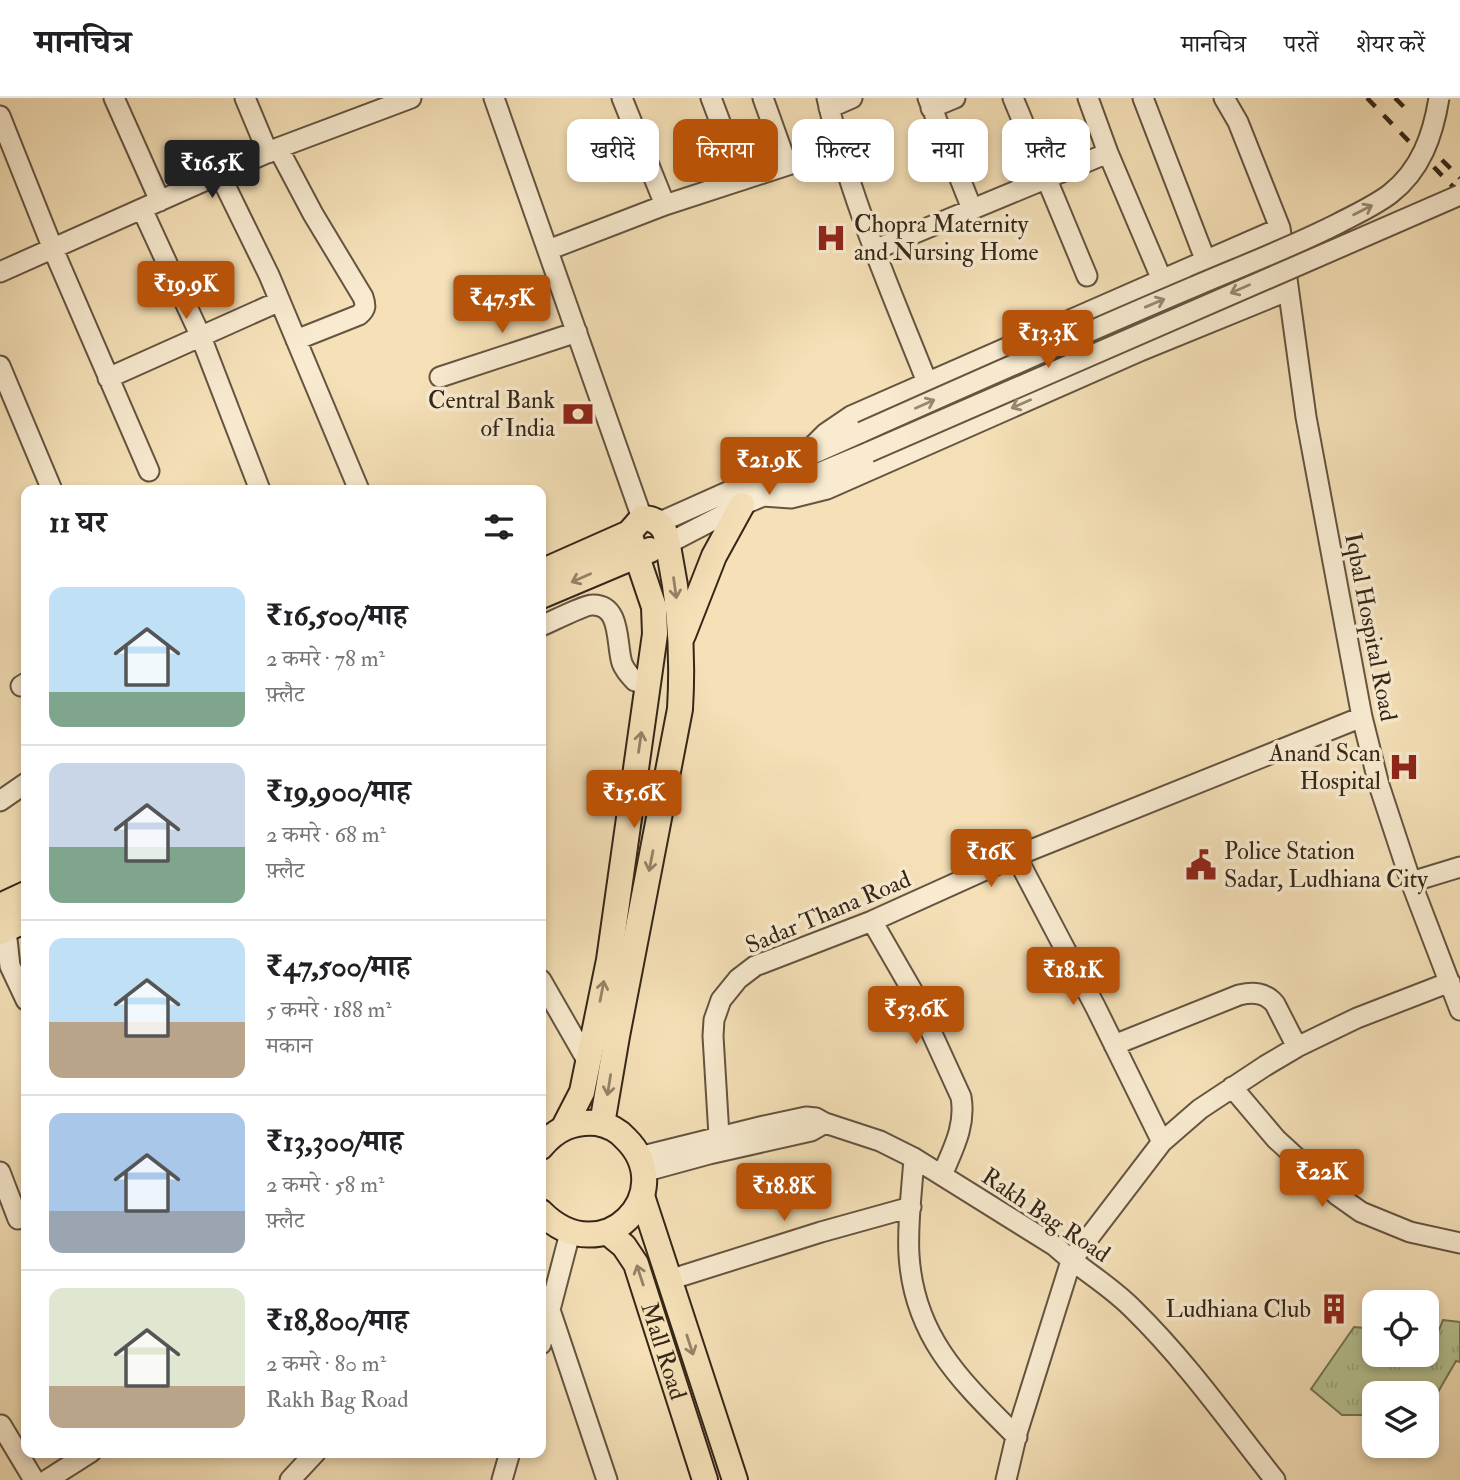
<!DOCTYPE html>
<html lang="hi">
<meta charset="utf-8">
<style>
body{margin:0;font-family:"IM FELL Double Pica","Noto Serif Devanagari",serif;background:#f2f2f2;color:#202124;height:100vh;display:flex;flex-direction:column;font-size:26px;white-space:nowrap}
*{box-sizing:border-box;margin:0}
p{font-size:23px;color:#757577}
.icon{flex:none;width:38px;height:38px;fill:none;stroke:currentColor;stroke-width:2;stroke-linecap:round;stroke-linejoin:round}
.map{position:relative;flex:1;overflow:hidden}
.panel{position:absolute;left:21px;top:387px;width:525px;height:973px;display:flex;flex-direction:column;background:#fff;border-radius:14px;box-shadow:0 4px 10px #0003}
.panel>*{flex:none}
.hud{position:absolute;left:567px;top:21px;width:665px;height:63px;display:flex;gap:14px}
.controls{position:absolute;left:1362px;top:1192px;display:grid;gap:14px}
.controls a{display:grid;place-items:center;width:77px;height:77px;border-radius:14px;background:#fff;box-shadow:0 4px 10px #0003;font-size:35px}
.price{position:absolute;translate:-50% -60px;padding:0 16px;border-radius:7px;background:#b45309;color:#fff;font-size:23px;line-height:46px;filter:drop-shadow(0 2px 4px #0008)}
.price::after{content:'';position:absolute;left:50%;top:42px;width:21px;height:16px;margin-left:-10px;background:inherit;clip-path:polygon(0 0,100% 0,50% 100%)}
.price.current{background:#222;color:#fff}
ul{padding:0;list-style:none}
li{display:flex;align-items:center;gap:21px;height:175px;padding:0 28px}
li+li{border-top:2px solid #e0e0e0}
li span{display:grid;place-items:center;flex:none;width:196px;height:140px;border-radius:14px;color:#555}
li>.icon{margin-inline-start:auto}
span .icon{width:84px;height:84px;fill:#fffc;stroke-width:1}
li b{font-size:30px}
h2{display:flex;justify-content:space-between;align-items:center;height:84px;padding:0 28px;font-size:30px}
.pill{padding:0 24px;border-radius:14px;background:#fff;box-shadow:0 4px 10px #0003;font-size:24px;line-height:63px}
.pill.current{background:#b45309;color:#fff}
header{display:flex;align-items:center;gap:42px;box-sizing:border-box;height:98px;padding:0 35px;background:#fff;border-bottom:2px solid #e0e0e0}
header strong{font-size:33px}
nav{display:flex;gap:38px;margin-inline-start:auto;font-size:24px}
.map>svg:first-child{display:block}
</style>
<header>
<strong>मानचित्र</strong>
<nav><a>मानचित्र</a><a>परतें</a><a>शेयर करें</a></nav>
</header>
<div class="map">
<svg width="1460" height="1382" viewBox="0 0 1460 1382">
<defs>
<pattern id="grass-tufts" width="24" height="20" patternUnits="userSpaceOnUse" patternTransform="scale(1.75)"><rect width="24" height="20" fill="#b6c393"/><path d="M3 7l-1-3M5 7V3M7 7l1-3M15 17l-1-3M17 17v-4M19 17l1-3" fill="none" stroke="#9da77e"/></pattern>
</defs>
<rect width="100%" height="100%" fill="#f5e0b7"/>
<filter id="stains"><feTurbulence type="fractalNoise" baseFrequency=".00286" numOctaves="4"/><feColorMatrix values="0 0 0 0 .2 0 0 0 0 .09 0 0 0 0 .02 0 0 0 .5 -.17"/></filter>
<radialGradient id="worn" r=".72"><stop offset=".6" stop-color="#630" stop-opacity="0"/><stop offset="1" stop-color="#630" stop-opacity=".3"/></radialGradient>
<path fill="url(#grass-tufts)" stroke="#757456" stroke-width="2" d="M1443,1222L1460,1224V1264L1456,1263L1426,1315V1295H1374V1317H1342L1311,1291L1354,1229L1374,1231V1256H1426V1236L1437,1237Z"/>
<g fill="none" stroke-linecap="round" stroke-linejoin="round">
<g stroke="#645440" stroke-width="23">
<path id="minor" d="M114,0L160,103
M245,0L268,55
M494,0L642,420
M622,0L665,107
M711,0L742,82
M763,0L787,67
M827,0C849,98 890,191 927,284
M928,0L972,111
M1013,0L1087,178
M1088,0L1108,55L1162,182
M1143,0L1205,161
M1224,0L1238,24L1280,130L1306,319L1362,619L1379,687L1411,784L1460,912
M829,10L852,0
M931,10L955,0
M0,18L53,151L149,373
M278,50L313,116L363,199C366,208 366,211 359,217L296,242
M220,77L269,177L359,392
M142,111L201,239L260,392
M548,152L665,107L840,50
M874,152L1108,55
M0,174L278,50L411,0
M0,268L52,392
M440,279L577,234
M108,280L280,203
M796,365L826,335L851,318L1280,130
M762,398L791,400L827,391L1140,253L1287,193
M658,425L862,334
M667,446L742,407L869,354
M541,528C551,524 584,507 592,507C622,506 616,547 622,565C625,573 630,578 635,583L648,585
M21,588L26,585
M0,703L26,685
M1016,758L1096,910L1162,1044
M1411,784L1460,769
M1,821L6,832L10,868L26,902
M872,823L913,894L961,999C966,1028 953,1051 942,1077
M541,882L588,964
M1114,947L1239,897C1253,894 1265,894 1275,906L1297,949
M1232,989L1276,1041L1337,1097L1361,1114L1410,1134L1460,1145
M719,1038L713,938L714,922L721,902L738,881L755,868L872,823L1016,758L1362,619
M639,1059L764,1028L806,1019L816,1020L825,1025L880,1043L914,1060L1055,1148C1080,1171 1110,1187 1134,1212C1187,1264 1229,1324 1275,1382
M914,1060C912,1092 907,1126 909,1157C914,1240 962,1284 1017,1339
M0,1074L18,1121
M643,1074L709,1056L811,1033L825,1025
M669,1182L821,1134L911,1109
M550,1212L607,1382
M541,1246L570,1135
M1,1327L34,1382
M47,1382L91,1354
M290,1382L316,1354
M502,1382L510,1354
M1006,1382L1017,1335L1071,1163L1162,1044L1200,1011L1265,968L1297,949L1357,920L1450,884"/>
</g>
<g stroke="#342618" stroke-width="28">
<g id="major">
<path d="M541,474L629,435L642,420C651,420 659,423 664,432C668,440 668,450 670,459C680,508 683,561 680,611L617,938L602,1026"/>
<path d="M541,498L650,452"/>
<path d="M683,537L714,458L742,407"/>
<path d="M0,808L26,796"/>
<path d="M0,834L26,822"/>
<path d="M564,1029L582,994L609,862L655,536L654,509L629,435"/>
<path d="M541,1049C556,1031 573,1023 597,1025C607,1027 618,1032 625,1040C681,1094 603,1177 541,1114"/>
<path d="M642,1098L735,1382"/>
<path id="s1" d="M607,1134L624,1148L636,1166L705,1382"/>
</g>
</g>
<use href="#minor" stroke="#f8ebd0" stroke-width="19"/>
<use href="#major" stroke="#f5e0b7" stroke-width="24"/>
<path stroke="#342618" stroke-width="4.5" stroke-dasharray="12 12" stroke-linecap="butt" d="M1367,0L1460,96
M1395,0L1404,9
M1425,45L1460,80"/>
<g stroke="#645440" stroke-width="23" stroke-linecap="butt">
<path id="minor-bridge" d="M862,334C972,285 1082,236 1193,189C1242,168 1292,149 1339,125C1356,116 1374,108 1390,96C1421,72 1433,37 1439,0
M869,354L1460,97"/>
</g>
<use href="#minor-bridge" stroke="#f8ebd0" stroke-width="19"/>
</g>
<defs><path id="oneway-shaft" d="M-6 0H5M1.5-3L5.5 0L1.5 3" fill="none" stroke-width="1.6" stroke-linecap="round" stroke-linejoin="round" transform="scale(1.75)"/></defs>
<g stroke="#968874">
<use href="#oneway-shaft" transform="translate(1363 112) rotate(-27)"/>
<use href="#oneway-shaft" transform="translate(1240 191) rotate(156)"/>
<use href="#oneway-shaft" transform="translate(1155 205) rotate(-23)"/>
<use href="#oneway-shaft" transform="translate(925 306) rotate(-24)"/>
<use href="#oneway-shaft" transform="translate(1021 306) rotate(156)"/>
</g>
<g stroke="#948368">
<use href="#oneway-shaft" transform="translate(581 480) rotate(156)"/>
<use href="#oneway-shaft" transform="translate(675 490) rotate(82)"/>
<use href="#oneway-shaft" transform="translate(640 644) rotate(-82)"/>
<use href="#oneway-shaft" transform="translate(651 763) rotate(101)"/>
<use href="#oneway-shaft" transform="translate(602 893) rotate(-79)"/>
<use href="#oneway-shaft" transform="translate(609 987) rotate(99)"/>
<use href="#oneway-shaft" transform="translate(640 1177) rotate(-108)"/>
<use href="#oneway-shaft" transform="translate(690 1247) rotate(72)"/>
</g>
<defs>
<g id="hospital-bare" transform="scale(2.415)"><path d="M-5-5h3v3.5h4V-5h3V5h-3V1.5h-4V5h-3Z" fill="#8f2418" stroke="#f8ebd0" stroke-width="2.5" paint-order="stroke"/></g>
<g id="bank-bare" transform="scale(2.415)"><path d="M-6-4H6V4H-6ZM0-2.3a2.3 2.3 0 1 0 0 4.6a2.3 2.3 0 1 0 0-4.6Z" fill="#8f2418" stroke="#f8ebd0" stroke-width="2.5" paint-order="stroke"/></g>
<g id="civic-bare" transform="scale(2.415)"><path d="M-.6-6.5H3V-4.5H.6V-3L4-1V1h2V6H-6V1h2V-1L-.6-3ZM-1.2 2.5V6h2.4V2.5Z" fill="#8f2418" stroke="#f8ebd0" stroke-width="2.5" paint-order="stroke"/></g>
<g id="building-bare" transform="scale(2.415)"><path d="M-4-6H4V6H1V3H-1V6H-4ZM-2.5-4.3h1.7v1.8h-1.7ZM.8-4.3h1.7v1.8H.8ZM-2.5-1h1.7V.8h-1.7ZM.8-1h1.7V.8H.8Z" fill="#8f2418" stroke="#f8ebd0" stroke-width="2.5" paint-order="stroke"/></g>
</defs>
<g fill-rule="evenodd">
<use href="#hospital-bare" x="831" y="140"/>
<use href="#bank-bare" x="578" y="316"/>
<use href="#hospital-bare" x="1404" y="669"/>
<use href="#civic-bare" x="1201" y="767"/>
<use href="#building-bare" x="1334" y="1211"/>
</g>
<g text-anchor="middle" stroke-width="7" stroke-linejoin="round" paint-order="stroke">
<g font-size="24" fill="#342618" stroke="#f8ebd0" text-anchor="end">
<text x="854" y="134" text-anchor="start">Chopra Maternity<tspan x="854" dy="28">and Nursing Home</tspan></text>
<text x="555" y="310">Central Bank<tspan x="555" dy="28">of India</tspan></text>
<text x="1381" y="663">Anand Scan<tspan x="1381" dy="28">Hospital</tspan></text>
<text x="1224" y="761" text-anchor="start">Police Station<tspan x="1224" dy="28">Sadar, Ludhiana City</tspan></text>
<text x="1311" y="1219">Ludhiana Club</text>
</g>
<g font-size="24" fill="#342618" stroke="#f8ebd0">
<text transform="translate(1371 529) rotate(79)" y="8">Iqbal Hospital Road</text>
<text transform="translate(828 814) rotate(-23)" y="8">Sadar Thana Road</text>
<text transform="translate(1046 1117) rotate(34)" y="8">Rakh Bag Road</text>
<text dy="8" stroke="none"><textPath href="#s1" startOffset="135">Mall Road</textPath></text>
</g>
</g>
<rect width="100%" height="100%" filter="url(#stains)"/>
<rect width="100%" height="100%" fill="url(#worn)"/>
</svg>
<div class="controls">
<a><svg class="icon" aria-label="locate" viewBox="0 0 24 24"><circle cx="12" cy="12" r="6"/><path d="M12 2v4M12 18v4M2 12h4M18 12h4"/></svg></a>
<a><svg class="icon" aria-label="layers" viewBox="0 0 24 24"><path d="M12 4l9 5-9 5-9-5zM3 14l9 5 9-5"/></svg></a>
</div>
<b class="price current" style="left:212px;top:102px">₹16.5K</b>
<b class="price" style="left:186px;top:223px">₹19.9K</b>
<b class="price" style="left:502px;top:237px">₹47.5K</b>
<b class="price" style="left:1048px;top:272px">₹13.3K</b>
<b class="price" style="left:769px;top:399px">₹21.9K</b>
<b class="price" style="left:634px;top:732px">₹15.6K</b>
<b class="price" style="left:991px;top:791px">₹16K</b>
<b class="price" style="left:1073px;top:909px">₹18.1K</b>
<b class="price" style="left:916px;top:948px">₹53.6K</b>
<b class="price" style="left:1322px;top:1111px">₹22K</b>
<b class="price" style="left:784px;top:1125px">₹18.8K</b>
<div class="hud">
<a class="pill">खरीदें</a>
<a class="pill current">किराया</a>
<a class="pill">फ़िल्टर</a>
<a class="pill">नया</a>
<a class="pill">फ़्लैट</a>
</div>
<section class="panel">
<h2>11 घर<svg class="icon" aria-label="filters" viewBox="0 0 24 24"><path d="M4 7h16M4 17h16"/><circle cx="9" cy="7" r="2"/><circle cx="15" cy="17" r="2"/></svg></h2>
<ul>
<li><span style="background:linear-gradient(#bfe0f5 75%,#7fa58c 0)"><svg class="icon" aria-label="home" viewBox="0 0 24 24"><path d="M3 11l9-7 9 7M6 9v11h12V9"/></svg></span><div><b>₹16,500/माह</b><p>2 कमरे · 78 m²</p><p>फ़्लैट</p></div></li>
<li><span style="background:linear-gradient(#c9d6e8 60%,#7fa58c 0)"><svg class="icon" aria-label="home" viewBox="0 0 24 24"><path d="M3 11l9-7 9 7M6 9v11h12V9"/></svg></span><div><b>₹19,900/माह</b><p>2 कमरे · 68 m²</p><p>फ़्लैट</p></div></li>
<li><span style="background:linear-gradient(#bfe0f5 60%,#b9a48a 0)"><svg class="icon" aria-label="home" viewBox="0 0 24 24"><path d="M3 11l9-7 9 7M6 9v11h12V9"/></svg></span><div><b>₹47,500/माह</b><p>5 कमरे · 188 m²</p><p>मकान</p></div></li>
<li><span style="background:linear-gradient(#a9c7e8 70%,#9aa5b1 0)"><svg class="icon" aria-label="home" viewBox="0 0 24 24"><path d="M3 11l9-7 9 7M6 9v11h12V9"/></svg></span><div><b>₹13,300/माह</b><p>2 कमरे · 58 m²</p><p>फ़्लैट</p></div></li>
<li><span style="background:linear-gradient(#dfe7d0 70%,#b9a48a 0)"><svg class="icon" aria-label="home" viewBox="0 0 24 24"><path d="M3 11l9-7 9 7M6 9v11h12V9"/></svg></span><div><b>₹18,800/माह</b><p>2 कमरे · 80 m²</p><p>Rakh Bag Road</p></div></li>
</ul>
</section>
</div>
